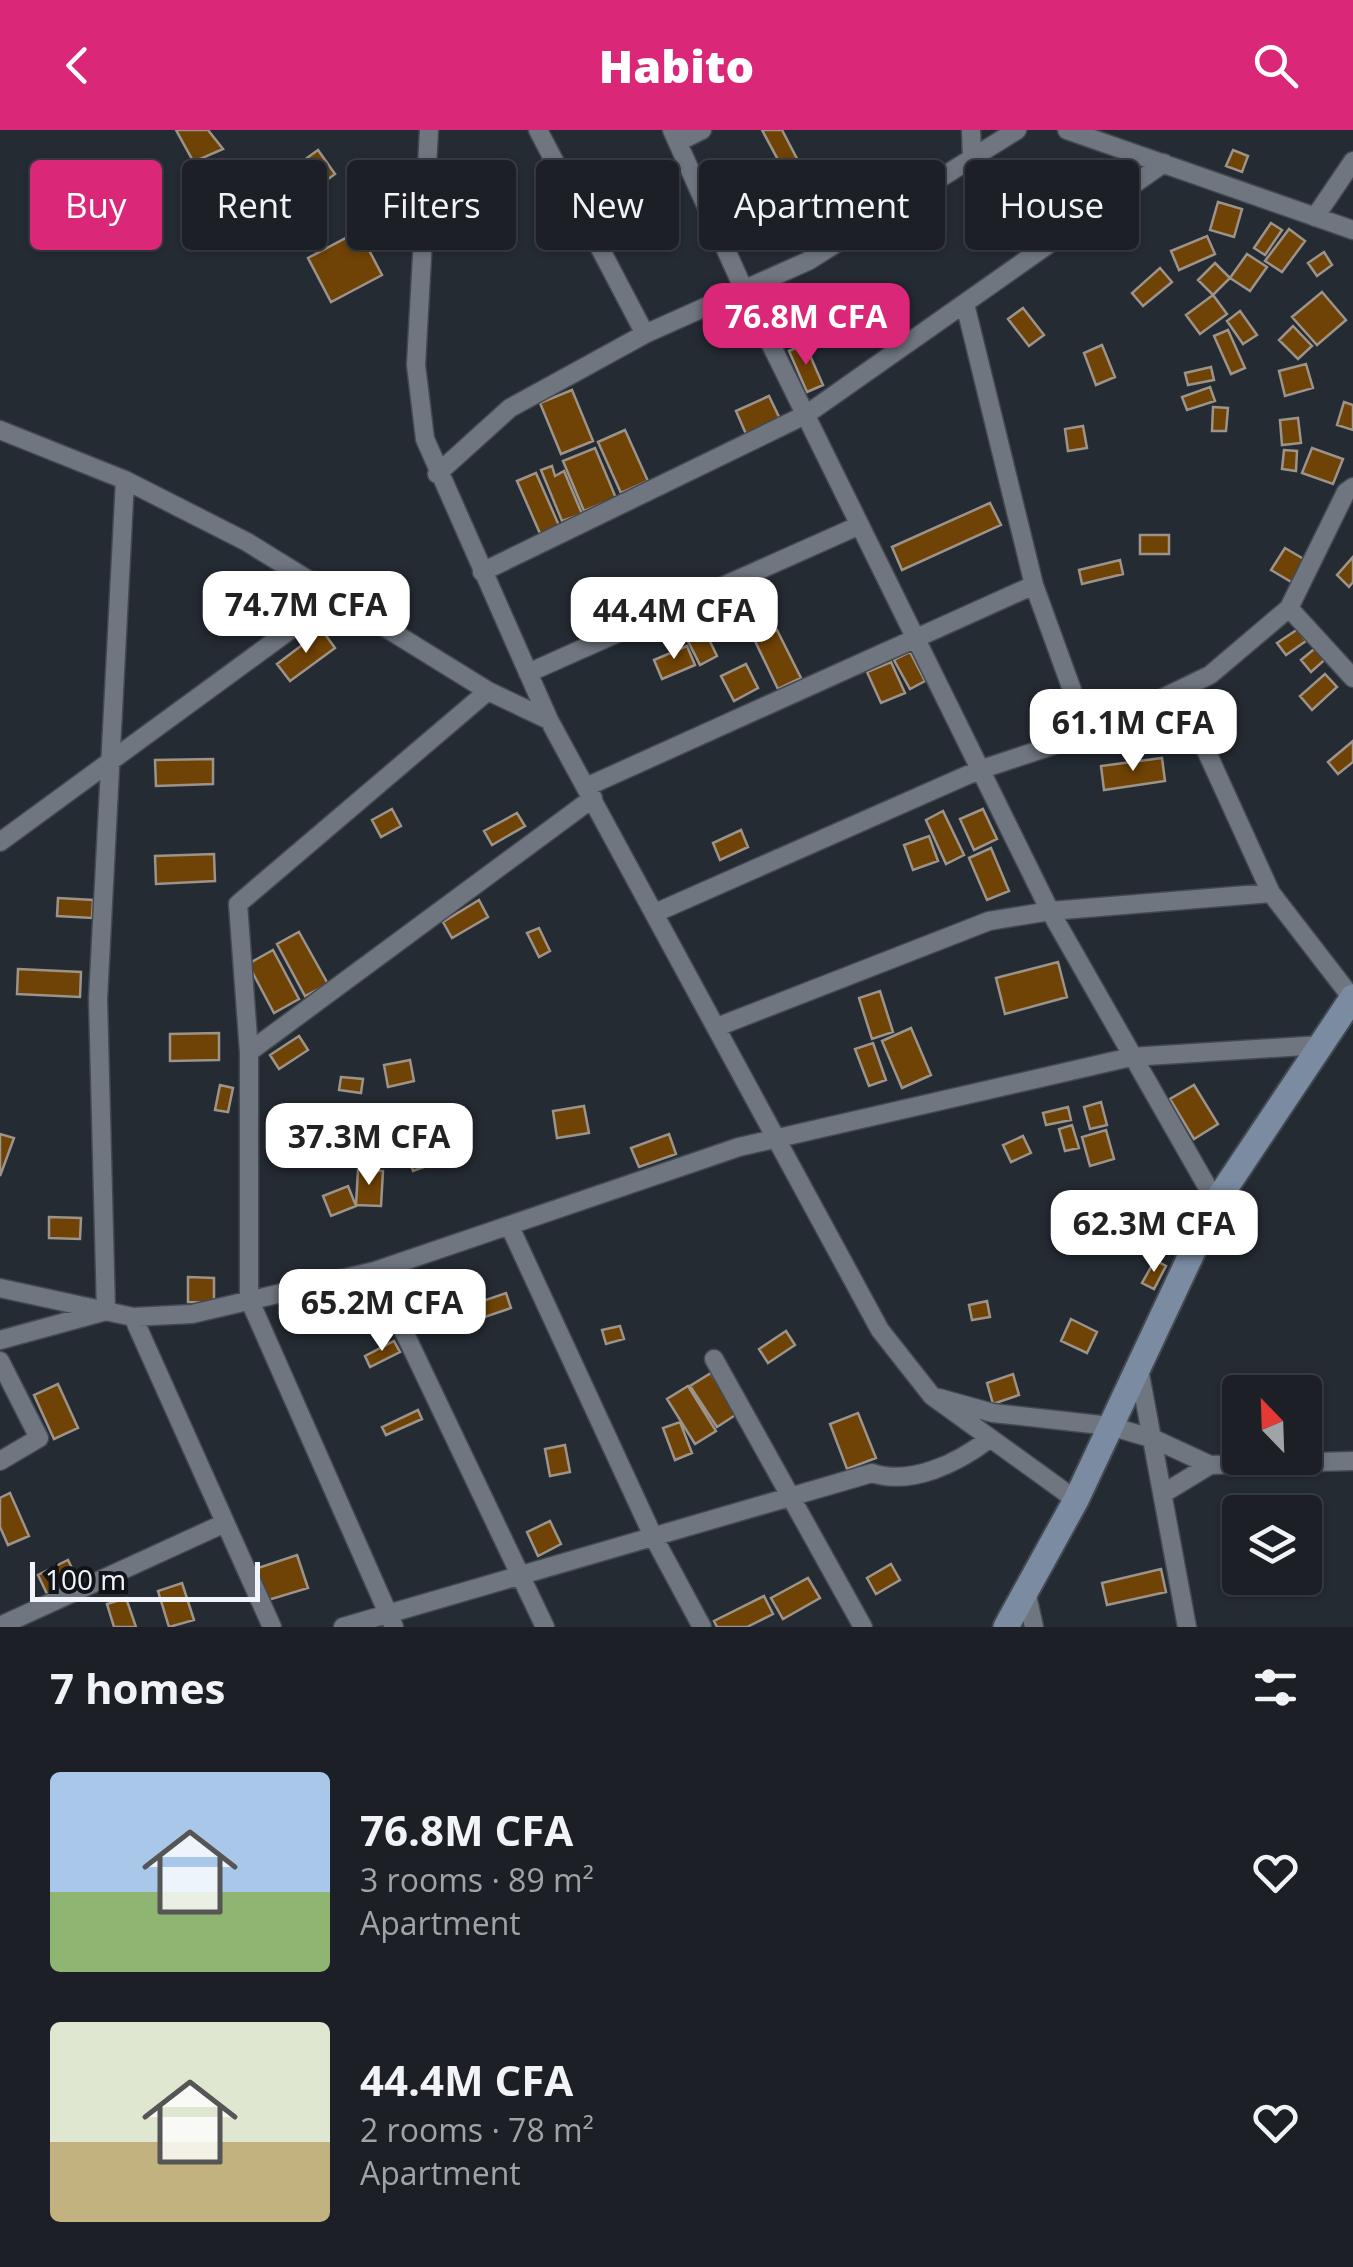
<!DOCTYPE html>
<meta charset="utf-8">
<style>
body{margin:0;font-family:"Open Sans",sans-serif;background:#292d32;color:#f1f3f6;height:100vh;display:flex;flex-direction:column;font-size:38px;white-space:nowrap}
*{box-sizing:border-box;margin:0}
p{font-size:32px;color:#a0a3a7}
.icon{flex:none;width:55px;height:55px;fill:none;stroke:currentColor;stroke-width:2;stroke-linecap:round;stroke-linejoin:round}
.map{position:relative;height:1497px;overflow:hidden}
.side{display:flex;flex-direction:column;background:#1c2026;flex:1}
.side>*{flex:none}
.hud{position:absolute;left:30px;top:30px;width:1295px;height:90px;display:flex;gap:20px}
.needle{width:65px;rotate:337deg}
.fabs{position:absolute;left:1222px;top:1245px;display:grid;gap:20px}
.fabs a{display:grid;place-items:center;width:100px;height:100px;border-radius:10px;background:#1c2026;box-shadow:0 2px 8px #0004,0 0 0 2px #3a3e43;font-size:50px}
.scale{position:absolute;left:30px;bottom:25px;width:230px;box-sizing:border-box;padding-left:10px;border:5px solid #f1f5fb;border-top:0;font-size:28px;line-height:35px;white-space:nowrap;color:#f1f5fb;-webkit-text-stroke:8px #101317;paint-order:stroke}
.price{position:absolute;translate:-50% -85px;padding:0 22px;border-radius:20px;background:#fff;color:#222;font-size:32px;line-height:65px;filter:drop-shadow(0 2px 5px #0008)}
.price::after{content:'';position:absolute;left:50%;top:60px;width:30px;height:22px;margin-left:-15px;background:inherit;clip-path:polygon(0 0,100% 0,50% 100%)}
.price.on{background:#db2777;color:#fff}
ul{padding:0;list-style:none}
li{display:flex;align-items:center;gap:30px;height:250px;padding:0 50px}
li span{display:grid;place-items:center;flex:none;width:280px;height:200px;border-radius:10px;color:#555}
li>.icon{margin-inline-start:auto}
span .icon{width:120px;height:120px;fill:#fffc;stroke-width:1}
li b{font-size:42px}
h2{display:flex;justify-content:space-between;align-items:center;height:120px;padding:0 50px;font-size:42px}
.tag{padding:0 35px;border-radius:10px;background:#1c2026;box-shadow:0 2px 8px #0004,0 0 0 2px #3a3e43;font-size:35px;line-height:90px}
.tag.on{background:#db2777;color:#fff}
header{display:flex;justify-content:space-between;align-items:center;height:130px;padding:0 50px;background:#db2777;color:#fff;font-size:45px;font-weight:800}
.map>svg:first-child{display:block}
</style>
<header><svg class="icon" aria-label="back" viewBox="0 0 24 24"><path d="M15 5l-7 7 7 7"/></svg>Habito<svg class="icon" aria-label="search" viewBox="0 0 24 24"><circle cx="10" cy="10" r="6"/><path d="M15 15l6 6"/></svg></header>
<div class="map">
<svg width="1353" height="1497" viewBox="0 0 1353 1497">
<rect width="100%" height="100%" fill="#252b33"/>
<path fill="#6f4205" stroke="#9c938a" stroke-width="2.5" d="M176,0H208L223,19L198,30L192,29Z
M762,0H782L805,44L790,52Z
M318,20L335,44L285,81L267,57Z
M1233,20L1248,26L1242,42L1226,36Z
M83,48L109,98L82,112L57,61Z
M1218,72L1242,79L1234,107L1210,100Z
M1271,93L1282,100L1265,125L1254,118Z
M1289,99L1305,111L1282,142L1265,131Z
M359,101L382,145L331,172L308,128Z
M1207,106L1215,124L1179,140L1171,121Z
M1324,122L1332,135L1317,146L1308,133Z
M1247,124L1267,137L1250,161L1230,148Z
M1215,133L1230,148L1213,165L1198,150Z
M1160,138L1172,152L1143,176L1132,163Z
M1322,162L1346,190L1317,215L1292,187Z
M1213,165L1227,184L1200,204L1186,185Z
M730,177L742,194L732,201L720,184Z
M1023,178L1044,205L1029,216L1008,189Z
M1240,181L1257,205L1243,214L1227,191Z
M1293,196L1312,216L1298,229L1279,210Z
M1228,200L1245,238L1231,244L1214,206Z
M805,214L823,255L807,262L789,221Z
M1102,215L1115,247L1096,255L1084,223Z
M1306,234L1313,258L1285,266L1279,241Z
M1211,237L1214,250L1188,255L1185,243Z
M1210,257L1215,271L1187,280L1182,267Z
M572,260L593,311L561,324L540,273Z
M769,266L780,289L746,304L736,281Z
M1344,272L1353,275V300L1337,295Z
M1213,277L1228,278L1226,301H1212Z
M1298,288L1301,313L1282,315L1280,290Z
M1083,296L1087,318L1068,321L1065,299Z
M625,300L648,351L621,363L598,312Z
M595,318L616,368L584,381L563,331Z
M1312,318L1343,329L1333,354L1302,343Z
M1284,320L1297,321L1296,341L1282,339Z
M552,336L555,346L564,341L582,384L562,391L541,340Z
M536,343L561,400L542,408L517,351Z
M990,373L1001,395L902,440L892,417Z
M1140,405H1169V424H1140Z
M1285,418L1307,431L1293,453L1271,440Z
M1353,427V452L1349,457L1337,445Z
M1120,430L1123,444L1082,454L1079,440Z
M704,499L717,526L700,535L686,507Z
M1298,499L1306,511L1286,525L1277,513Z
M322,500L335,518L290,551L277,534Z
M777,500L801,548L778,559L755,511Z
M1319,515L1329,526L1311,542L1301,530Z
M687,516L695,535L662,549L654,530Z
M910,522L925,551L910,559L894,530Z
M891,532L905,563L881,573L867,542Z
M746,534L758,558L734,571L721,546Z
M1325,544L1337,557L1312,580L1300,566Z
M1353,611V632L1338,644L1328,632Z
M1162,628L1165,651L1104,660L1101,636Z
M213,629V654L156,656L155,630Z
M392,679L401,696L381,707L372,690Z
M983,679L997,709L974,720L960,689Z
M943,681L964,725L946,734L926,690Z
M517,683L525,696L492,715L484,701Z
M741,700L748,717L720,730L713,713Z
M929,706L938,731L913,740L904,715Z
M991,718L1009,761L987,770L969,728Z
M214,724L215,751L156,754L155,726Z
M58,768L93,770L92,788L57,786Z
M479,770L488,787L452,808L443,792Z
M539,798L550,821L539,827L527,803Z
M299,802L328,854L305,866L277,814Z
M273,820L299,869L274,883L248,834Z
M1058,832L1067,867L1005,884L996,848Z
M18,839L81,842L80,867L17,864Z
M880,861L893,902L872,909L859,868Z
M911,898L931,945L902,958L882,911Z
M219,903V930L170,931V904Z
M299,906L308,920L279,939L270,925Z
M873,913L886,950L869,956L855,919Z
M410,930L414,951L388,957L384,935Z
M341,947L363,949L361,963L339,960Z
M220,955L233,958L228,982L215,980Z
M1194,955L1218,994L1194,1009L1170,969Z
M1101,972L1107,995L1090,999L1084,977Z
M584,976L589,1003L557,1008L553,981Z
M1068,977L1071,990L1046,995L1043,983Z
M355,980L402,985L400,1000L354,995Z
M1072,995L1079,1018L1065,1021L1059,999Z
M1106,1000L1114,1029L1090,1036L1082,1007Z
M303,1001L309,1020L292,1026L286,1007Z
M453,1001L462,1023L440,1032L431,1010Z
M0,1004L14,1008L0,1046Z
M669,1004L676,1024L639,1037L631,1018Z
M428,1005L438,1032L413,1041L404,1014Z
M1023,1006L1031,1023L1011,1032L1003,1015Z
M358,1040L383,1041L381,1076L356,1075Z
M348,1056L356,1076L331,1086L323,1066Z
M49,1087L81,1088L80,1109L49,1108Z
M1155,1130L1166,1136L1154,1159L1142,1153Z
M457,1145L464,1161L447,1167L440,1152Z
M188,1147L214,1148V1173L188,1172Z
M506,1163L511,1178L479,1189L474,1174Z
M987,1171L990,1187L972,1190L969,1175Z
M1071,1189L1097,1202L1087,1223L1061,1211Z
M620,1196L624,1209L606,1214L602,1200Z
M786,1201L795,1215L768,1233L759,1219Z
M394,1211L400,1222L370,1237L365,1226Z
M711,1243L737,1284L717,1297L690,1256Z
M1013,1244L1019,1265L993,1274L987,1253Z
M58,1254L78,1298L54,1309L34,1265Z
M688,1256L716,1301L695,1314L667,1269Z
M418,1280L422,1289L386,1305L382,1297Z
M858,1283L876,1328L847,1339L830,1294Z
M680,1292L692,1323L675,1330L663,1298Z
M565,1315L570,1342L550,1346L545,1319Z
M10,1363L29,1406L8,1415L0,1397V1368Z
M550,1391L561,1414L538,1426L527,1402Z
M297,1425L308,1458L265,1471L255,1439Z
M68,1430L79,1452L49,1468L38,1445Z
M891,1434L900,1450L876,1464L867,1448Z
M1161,1439L1166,1462L1107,1475L1102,1453Z
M808,1448L820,1468L783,1489L771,1468Z
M182,1453L194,1490L169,1497L158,1461Z
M764,1466L773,1484L747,1497H717L714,1491Z
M126,1468L136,1497H114L107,1474Z"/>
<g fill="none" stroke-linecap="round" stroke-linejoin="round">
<g stroke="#444951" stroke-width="21">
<path id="street" d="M429,0L416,235L425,309L549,590
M538,0L645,204
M672,0L744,160L1050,781L1216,1072
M971,0L972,27
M1067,0L1353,100
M678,12L702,0
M1315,87L1353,31
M965,174L1034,455L1088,604
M0,300L125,350L247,412L488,561L238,774L249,922V1169L394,1497
M437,344L510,278L645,204L808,131L1017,0
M482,442L807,284L1164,33
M1289,478L1353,548
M528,543L860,395
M488,561L549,590L880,1200L932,1266L1076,1370
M1179,561L1271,763L1352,868
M586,657L1034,455
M0,712L335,467
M655,783L979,640L1088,604L1210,545L1289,478L1346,362L1353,357
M717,897L989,791L1050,781L1271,763
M249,922L593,668
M510,1097L653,1406L702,1497
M375,1141L545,1497
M0,1158L133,1187L192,1184L375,1141L739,1017L1131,927L1320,915
M133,1187L272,1497
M0,1210L106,1181L98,869L125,350
M714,1229L863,1497
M0,1231L39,1308L0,1331
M1139,1239L1187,1497
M939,1268L993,1283L1110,1296L1154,1309L1210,1335L1353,1331
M1164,1363L1210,1335
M1026,1461L1034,1497
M0,1496L225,1393
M343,1497L872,1343C911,1356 958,1333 989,1309"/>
</g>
<g stroke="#444951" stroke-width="29">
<path id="secondary" d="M1006,1497L1076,1370L1216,1072L1353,867"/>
</g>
<use href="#street" stroke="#6f7680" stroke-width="18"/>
<use href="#secondary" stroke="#7a8ba2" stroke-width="25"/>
</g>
</svg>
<div class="fabs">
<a><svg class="needle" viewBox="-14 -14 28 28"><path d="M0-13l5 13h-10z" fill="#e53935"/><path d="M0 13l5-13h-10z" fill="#a0a3a7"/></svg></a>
<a><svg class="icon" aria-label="layers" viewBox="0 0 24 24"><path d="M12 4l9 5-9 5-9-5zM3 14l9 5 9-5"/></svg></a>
</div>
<div class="scale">100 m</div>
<b class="price on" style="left:806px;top:238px">76.8M CFA</b>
<b class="price" style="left:306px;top:526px">74.7M CFA</b>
<b class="price" style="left:674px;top:532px">44.4M CFA</b>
<b class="price" style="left:1133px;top:644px">61.1M CFA</b>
<b class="price" style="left:369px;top:1058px">37.3M CFA</b>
<b class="price" style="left:1154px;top:1145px">62.3M CFA</b>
<b class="price" style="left:382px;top:1224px">65.2M CFA</b>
<div class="hud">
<a class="tag on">Buy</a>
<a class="tag">Rent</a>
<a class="tag">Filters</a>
<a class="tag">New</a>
<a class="tag">Apartment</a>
<a class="tag">House</a>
</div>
</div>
<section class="side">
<h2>7 homes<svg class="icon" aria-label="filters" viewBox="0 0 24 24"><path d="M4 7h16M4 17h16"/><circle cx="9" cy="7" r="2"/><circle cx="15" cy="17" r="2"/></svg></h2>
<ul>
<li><span style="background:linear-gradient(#a9c7e8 60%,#8fb573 0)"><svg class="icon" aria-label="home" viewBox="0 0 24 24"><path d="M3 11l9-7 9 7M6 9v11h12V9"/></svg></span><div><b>76.8M CFA</b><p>3 rooms · 89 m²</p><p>Apartment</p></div><svg class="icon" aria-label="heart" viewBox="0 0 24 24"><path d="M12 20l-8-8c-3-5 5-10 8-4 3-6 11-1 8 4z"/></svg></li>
<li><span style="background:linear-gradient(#dfe7d0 60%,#c2b280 0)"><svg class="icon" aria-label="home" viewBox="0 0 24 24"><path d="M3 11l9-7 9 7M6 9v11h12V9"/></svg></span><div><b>44.4M CFA</b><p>2 rooms · 78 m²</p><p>Apartment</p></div><svg class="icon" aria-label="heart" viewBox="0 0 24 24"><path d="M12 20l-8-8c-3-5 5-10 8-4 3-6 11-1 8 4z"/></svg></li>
</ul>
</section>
